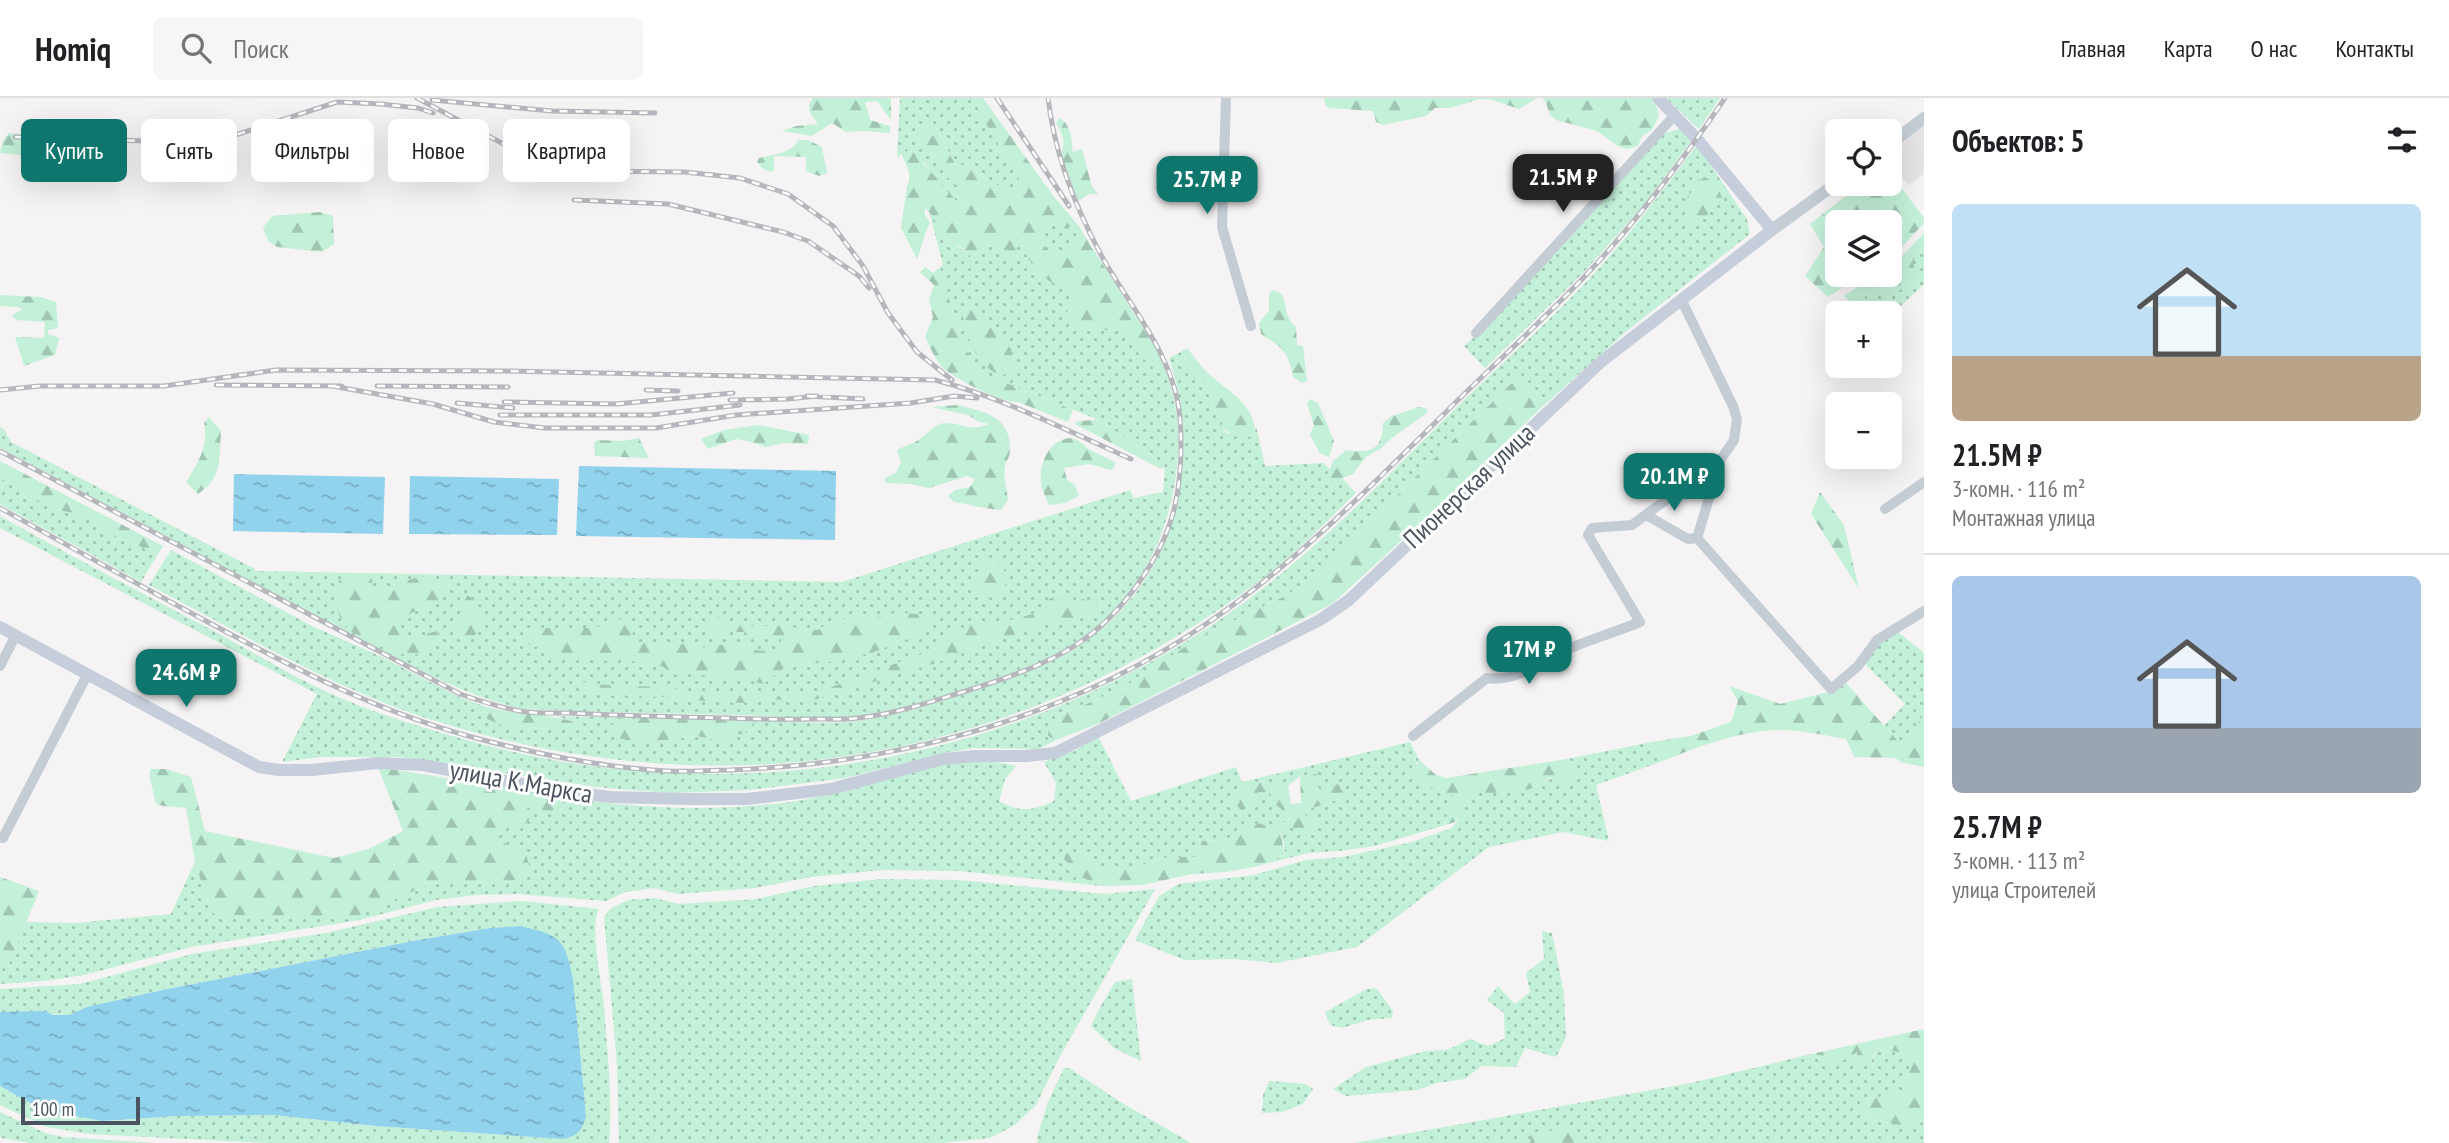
<!DOCTYPE html>
<html lang="ru">
<meta charset="utf-8">
<style>
body{margin:0;font-family:"PT Sans Narrow",sans-serif;background:#f6f6f6;color:#202124;height:100vh;display:flex;flex-direction:column;font-size:26px;white-space:nowrap}
*{box-sizing:border-box;margin:0}
p{font-size:23px;color:#757577}
.icon{flex:none;width:38px;height:38px;fill:none;stroke:currentColor;stroke-width:2;stroke-linecap:round;stroke-linejoin:round}
.map{position:relative;flex:1;overflow:hidden}
.sheet{display:flex;flex-direction:column;background:#fff;width:525px}
.sheet>*{flex:none}
.banner{position:absolute;left:21px;top:21px;width:665px;height:63px;display:flex;gap:14px}
.fabs{position:absolute;left:1825px;top:21px;display:grid;gap:14px}
.fabs a{display:grid;place-items:center;width:77px;height:77px;border-radius:10px;background:#fff;box-shadow:0 7px 28px #0002;font-size:35px}
.scale{position:absolute;left:21px;bottom:18px;width:119px;box-sizing:border-box;padding-left:7px;border:4px solid #4a5460;border-top:0;font-size:19px;line-height:24px;white-space:nowrap;color:#4a5460;-webkit-text-stroke:5px #fff;paint-order:stroke}
.price{position:absolute;translate:-50% -60px;padding:0 16px;border-radius:14px;background:#0f766e;color:#fff;font-size:23px;line-height:46px;filter:drop-shadow(0 2px 4px #0008)}
.price::after{content:'';position:absolute;left:50%;top:42px;width:21px;height:16px;margin-left:-10px;background:inherit;clip-path:polygon(0 0,100% 0,50% 100%)}
.price.selected{background:#222;color:#fff}
ul{padding:0;list-style:none}
li{display:grid;align-content:center;gap:14px;height:371px;padding:0 28px}
li+li{border-top:2px solid #e0e0e0}
li span{display:grid;place-items:center;height:217px;border-radius:10px;color:#555}
li>.icon{margin-inline-start:auto}
span .icon{width:126px;height:126px;fill:#fffc;stroke-width:1}
li b{font-size:30px}
h2{display:flex;justify-content:space-between;align-items:center;height:84px;padding:0 28px;font-size:30px}
.chip{padding:0 24px;border-radius:10px;background:#fff;box-shadow:0 7px 28px #0002;font-size:24px;line-height:63px}
.chip.selected{background:#0f766e;color:#fff}
header{display:flex;align-items:center;gap:42px;box-sizing:border-box;height:98px;padding:0 35px;background:#fff;border-bottom:2px solid #e0e0e0}
header strong{font-size:33px}
nav{display:flex;gap:38px;margin-inline-start:auto;font-size:24px}
.search{width:490px;height:63px;background:#f6f6f6;display:flex;align-items:center;gap:18px;box-sizing:border-box;padding:0 24px;border-radius:10px;color:#757577;font-size:26px}
main{display:flex;flex:1;min-height:0}
.map>svg:first-child{display:block}
</style>
<header>
<strong>Homiq</strong>
<div class="search"><svg class="icon" aria-label="search" viewBox="0 0 24 24"><circle cx="10" cy="10" r="6"/><path d="M15 15l6 6"/></svg>Поиск</div>
<nav><a>Главная</a><a>Карта</a><a>О нас</a><a>Контакты</a></nav>
</header>
<main>
<div class="map">
<svg width="1924" height="1045" viewBox="0 0 1924 1045">
<defs>
<pattern id="grass-dots" width="8" height="8" patternUnits="userSpaceOnUse" patternTransform="scale(1.75)"><rect width="8" height="8" fill="#c3f0d8"/><path d="M2 2h.1M6 6h.1" fill="none" stroke="#a0c5b3" stroke-width="1.8" stroke-linecap="round"/></pattern>
<pattern id="forest-firs" width="22" height="20" patternUnits="userSpaceOnUse" patternTransform="scale(1.75)"><rect width="22" height="20" fill="#c3f0d8"/><path d="M5 1l3.5 6h-7zM16 11l3.5 6h-7z" fill="#a0c5b3"/></pattern>
<pattern id="water-ripples" width="26" height="14" patternUnits="userSpaceOnUse" patternTransform="scale(1.75)"><rect width="26" height="14" fill="#91d2ed"/><path d="M2 4q2-2 4 0t4 0M15 11q2-2 4 0t4 0" fill="none" stroke="#78adc3"/></pattern>
</defs>
<rect width="100%" height="100%" fill="#f5f3f3"/>
<path fill="#e6e4e5" d="M1924,26V76L1908,87L1890,63V53Z"/>
<path fill="url(#grass-dots)" d="M900,0H974L1028,95L993,86L966,67L956,68L936,29L914,36L940,66L945,77L958,88L968,107L959,106L934,80L925,65L901,56L897,60Z
M1666,0H1720L1699,31Z
M1680,31L1692,42L1643,108L1583,175L1485,270L1464,248L1489,226L1664,35Z
M1697,47L1747,121L1750,136L1628,232L1542,309L1517,280L1410,384L1327,471L1287,497L1200,539L1126,588L1080,609L1057,617L1048,638L1056,642L1039,651L973,650L945,655L845,680L749,692L669,695L596,689L399,659H321L282,664L317,596L0,430V418C69,457 140,494 210,531C254,554 297,582 343,601C376,615 411,626 446,636C724,722 1036,668 1266,488C1334,435 1394,371 1455,311C1500,267 1548,225 1591,179C1629,138 1663,92 1697,47Z
M930,116L959,149L971,159L985,150L995,147L1007,157L1019,161L1012,133L1050,184L1066,188L1074,194L1077,203L1105,231L1119,233L1157,271L1161,258C1168,278 1174,297 1177,319C1185,404 1150,498 1076,545C1040,567 999,580 959,593C925,603 892,614 856,618C816,622 775,618 735,617C664,615 594,614 523,611C475,600 442,583 398,561L0,350V329L4,331L11,344L255,471V473L842,484L1130,392L1134,400L1163,394L1165,367L1099,322L986,277L969,257L959,236L940,169L943,167Z
M1053,126L1063,131L1078,127L1083,135L1065,153L1048,152L1040,142Z
M1924,148V186L1890,218V215H1870L1872,211L1864,204L1865,195L1896,193C1906,178 1912,160 1924,148Z
M1181,254L1189,269L1207,288L1211,308L1222,319L1223,331L1227,335L1254,338L1256,328L1265,368L1323,365L1330,371L1327,379L1335,383L1342,380L1356,395C1324,426 1293,458 1258,484C1010,668 717,715 423,619C327,587 239,534 149,487L171,452L312,528L382,559L459,599L487,609L483,616L502,627L577,633L575,624L556,618L639,620L608,628L631,642L642,645L697,638L730,645L734,636H744L756,622C789,623 825,627 858,623C895,618 930,607 966,595C1004,583 1045,570 1079,548C1175,485 1204,365 1169,260Z
M0,380L53,411L73,415L95,423L117,439L158,456L141,484L0,406Z
M1898,534L1924,555V616L1903,650L1884,628L1905,606L1865,566L1879,544Z
M1098,638L1131,703L1236,669L1242,684L1410,644L1419,662L1416,666L1425,690H1438L1455,697V705L1448,712L1445,727L1375,748L1340,753L1308,755L1254,769L1285,757L1284,746L1280,734L1306,718L1301,713L1329,705L1349,696L1339,685L1319,698L1317,677L1300,678L1288,688L1280,684L1271,686L1261,683L1253,708L1259,694L1271,695L1275,706L1291,718C1277,731 1277,732 1259,725L1224,742L1202,743L1196,759H1169L1138,768L1097,773L1086,764L1063,759L1081,779L1102,788L959,773L882,772L811,779L755,790L678,796L654,790L625,794L606,803L518,796L476,797L436,802L359,822L191,849L84,877L44,883L0,886V873L9,866L26,824L76,825L171,816L195,764L211,815L272,821L310,819L429,786L491,783L518,784L509,750L494,735L526,709L553,715L551,697C628,711 713,714 791,704C863,694 943,649 1016,668L1005,681L999,703C1020,715 1033,713 1054,703L1056,685L1044,664L1076,652Z
M1652,644L1660,664L1596,687L1609,743L1563,734L1489,749L1357,849L1276,865L1235,861L1184,862L1135,842L1159,798L1178,786L1254,777L1306,762L1343,759L1412,744L1452,730L1463,714L1462,704L1469,703L1478,695H1511L1530,691L1573,669L1567,661Z
M882,781L959,782L1104,796L1155,791L1059,960L1036,1007L1015,1027L990,1040L941,1045H619L617,967L604,819L610,811L628,802L654,800L679,806L757,801L814,788Z
M520,803L599,811C589,826 602,887 604,908C607,952 613,1002 609,1045H268L89,1036L47,1029L0,1007V988L43,1012L102,1023L177,1018L274,1017L376,1028L562,1041L572,1039L586,1018L584,1003L519,828L490,830L413,843L158,893L87,909L69,917L0,914V891L80,886L192,856L326,835L438,809Z
M1542,833L1552,835L1564,896L1566,940L1556,959L1525,950L1516,969L1481,968L1465,981L1437,985L1417,992L1346,998L1333,991L1366,969L1426,953L1447,952L1470,941L1488,948L1505,940L1504,915L1487,902L1498,888L1515,906L1530,894L1526,875L1544,861Z
M1132,881L1141,963L1114,950L1091,928L1099,911L1115,884Z
M1376,890L1393,913L1392,920L1368,922L1342,930L1330,927L1325,914L1367,891Z
M1877,950L1903,955L1911,970L1903,992C1886,1002 1879,996 1860,1003L1867,1021L1912,1029L1924,1023V1045H1354L1691,985L1816,955L1820,963L1858,954L1874,960Z
M1064,970H1069L1119,1003L1191,1045H1038L1037,1039L1048,1004Z
M1269,983L1305,986L1313,991L1303,1006L1282,1014L1262,1015L1263,997Z
M0,1014L45,1035L62,1039L156,1045H31L2,1040L0,1039Z"/>
<path fill="url(#forest-firs)" d="M813,0H891V22L877,3L865,4L870,22L890,28V35L862,33L846,34L832,25L812,38L782,33L796,28L818,26C812,16 804,11 813,0Z
M974,0H983L1055,100L1078,127L1063,131L1053,126L1040,142L1048,152L1065,153L1083,135L1161,258L1157,272L1148,266L1119,233L1073,230L1065,219L1069,209L1077,203C1071,182 1060,192 1048,182C1033,169 1023,154 1014,137L1019,161L1007,157L995,147L984,150L971,159L940,130L926,110L924,114L930,125C924,136 922,149 917,161L901,130L907,88C913,77 906,66 901,56L911,51L959,106L968,107L958,88L945,77L940,66L914,36L925,23L935,28L956,68L966,67L993,86L1027,95L982,19Z
M1324,0H1537L1519,11L1492,2L1480,1L1450,10H1435L1426,18L1383,27L1376,24L1373,13L1329,10L1326,8Z
M1542,0H1651L1657,10L1659,18L1652,32L1642,38L1638,48L1627,51L1619,49L1597,33L1556,22L1550,17L1546,5Z
M1059,20C1072,26 1071,42 1073,54L1082,51L1092,89L1098,96H1089L1080,102L1074,100C1069,89 1063,76 1062,62C1062,42 1068,45 1056,25Z
M9,35L40,37L41,49L36,59L0,55L3,43Z
M798,42H808L822,49L827,75L819,78L806,73V59L774,58V72L771,74L763,71L757,64L759,60C772,57 793,55 798,42Z
M1890,75L1924,120V125L1899,152L1890,158V124H1838V177H1861L1828,199L1805,178L1824,149L1810,126L1861,86H1890Z
M1708,80L1716,86L1723,102L1699,124L1690,125L1686,111L1688,97L1696,90L1697,82Z
M320,114L333,118L334,146L322,154L277,149L268,143L263,130L272,118Z
M1924,135V148C1914,159 1910,164 1917,178L1911,189L1896,193L1865,195L1864,204L1872,211L1870,215H1864L1844,198L1875,177H1890V166L1904,156Z
M925,169L933,175L940,169L959,236L969,257L986,277L1073,312L1068,324L1018,304C1002,306 954,280 942,269C935,261 930,249 925,239L933,219L929,201L934,187L920,174Z
M1272,192C1288,194 1283,209 1289,220C1289,222 1295,228 1296,229L1297,247L1303,248L1307,283L1302,285L1293,279C1289,254 1282,249 1261,236L1259,225L1269,213V197Z
M0,197L41,199L56,204L58,230L48,232V236L59,240L55,257L24,268L15,239L44,240L45,224L16,222L12,217L22,212L18,209L0,208Z
M970,210L982,216L1011,251L1015,275C984,286 965,240 963,216Z
M1187,250C1193,257 1198,265 1205,272C1223,291 1260,307 1254,339H1237L1222,330V320L1211,308L1207,288L1189,269L1181,254Z
M1517,280L1542,309L1427,419L1332,506L1100,625L1056,642L1048,638L1049,630L1057,617L1080,609L1126,588L1200,539L1287,497L1327,471L1410,384Z
M1310,301L1318,305L1334,343L1329,359L1320,355L1310,337L1314,327L1307,306Z
M958,307C985,314 1011,318 1010,353C1010,358 1006,363 1005,369C1003,379 1007,392 1008,402L1001,412C984,411 970,406 954,404L948,398L955,392L970,389L975,381L967,378L929,390L910,386L885,385V380L896,375L901,364L897,352C904,348 910,347 917,343C926,338 933,326 945,325C963,325 969,334 989,326L979,324L968,317L931,309Z
M1419,309L1425,310L1428,314L1392,340L1380,351L1366,359L1353,376L1335,383L1327,379L1333,363L1346,352C1370,356 1383,352 1383,325L1392,318Z
M209,319L221,333C219,361 223,379 198,396L186,384C198,365 209,348 204,325Z
M1099,322L1165,367V370H1159L1075,326L1077,323Z
M758,327L809,337L808,346L784,345L766,349L751,344L736,341L708,351L701,341L724,332Z
M639,340L649,360L595,358L594,345L597,342L623,343Z
M1070,340C1086,344 1083,349 1094,354C1102,358 1108,360 1116,365L1112,372L1089,366L1064,370L1067,382L1075,387L1079,398L1065,405L1049,407C1047,402 1044,396 1042,390C1037,370 1047,342 1070,340Z
M0,363L163,448L158,456L117,439L95,423L73,415L53,411L0,380Z
M1820,394L1844,427L1859,491L1811,416Z
M984,457C1007,467 1010,475 1002,498C988,501 981,499 971,489L980,477L979,468Z
M365,476L372,481V488L386,494C410,481 427,469 452,490C438,511 413,507 396,527L406,543L439,532C425,569 398,558 371,543C364,539 351,535 346,529C338,520 336,504 334,492L341,480Z
M462,495C478,501 480,509 484,525L474,538L458,536L452,525C461,515 467,509 462,495Z
M1058,496L1066,506L1080,501L1095,503L1098,511L1090,519L1038,528L936,565L811,603L767,601L745,605L715,604L665,599L613,598L583,594L580,589L584,584L606,587L665,589L696,594H766L788,597L818,594L932,552L952,535L974,524L984,529L1041,514L1042,506Z
M898,514L931,518L927,528L918,537L871,555L829,564L786,568L764,586L729,578L712,579L698,576L676,577L661,568L619,561L606,563L593,556L571,562L555,560L546,549H531L524,539L531,530H594L618,521L632,522L633,543L669,548L685,545L708,550L733,544L760,553L780,551L781,541L767,540L755,543L745,534H730L711,540L707,529L717,519L751,528H768L781,525L800,531L818,532L834,521L876,520Z
M1846,585L1903,649L1924,616V669L1900,664L1896,660L1854,659L1846,641C1823,637 1799,631 1776,632C1736,634 1697,649 1660,664L1652,644L1691,638L1731,624L1738,603L1729,588L1780,606L1829,594L1832,595Z
M487,609C517,617 546,615 575,624L577,633L502,627L485,620L483,616Z
M639,620H653L756,622L744,636H734L730,645L697,638L642,645L609,638L608,628Z
M1567,661L1573,669L1574,679L1564,685L1552,679L1530,691L1511,695H1478L1469,704H1462L1463,714L1455,724L1445,727L1448,712L1455,705V697L1446,698L1438,690H1425L1421,680L1413,676L1419,662L1436,677L1446,680Z
M378,669L551,697L562,709L552,715L527,710L529,722L520,731L503,727L495,735L509,750L525,753L529,766L528,777L518,784L491,783L429,786L358,818L272,821L211,815L195,764L186,710L163,708L156,706L150,681V671H166L191,679L205,733L334,760L369,751L403,733Z
M1317,676L1319,697L1339,685L1349,696L1329,705L1302,713L1306,718L1317,722L1312,736L1289,729L1280,734L1285,757L1254,769L1226,774L1192,776L1142,787L1102,788L1081,779L1062,759L1070,753L1081,757L1097,772L1138,768L1169,759H1196L1202,743L1224,742L1259,725C1277,732 1277,731 1291,719L1275,706L1270,695L1259,694L1253,708L1241,712L1233,703C1241,694 1249,683 1262,684C1270,684 1272,686 1280,684L1288,688L1291,706L1301,705L1300,678Z
M0,779L39,793L9,866L0,873Z
M1924,931V1023L1912,1029L1867,1021L1860,1003C1879,996 1886,1002 1903,992L1911,970L1903,955L1877,950L1869,969L1857,965V954L1839,965L1820,963L1816,955Z
M1564,1030L1575,1039L1577,1045H1530L1531,1037Z"/>
<path fill="url(#water-ripples)" d="M579,368L836,373L835,442L576,438Z
M234,376L385,379L383,436L233,433Z
M410,378L559,381L557,437L409,436Z
M520,828C560,837 565,840 573,881L586,1018C582,1032 578,1039 562,1041L376,1028L274,1017L177,1018L102,1023L43,1012L0,988V914L45,913L53,917H69L87,909L158,893L413,843L490,830Z"/>
<g fill="none" stroke-linecap="round" stroke-linejoin="round">
<path stroke="#c4ccd4" stroke-width="10" d="M1226,0L1222,129L1251,228
M1476,235L1674,18
M1721,361L1697,440L1831,591L1858,568L1877,542L1924,513
M1885,411L1924,384
M1646,417L1688,441L1697,440
M0,568L16,537
M1413,638L1487,580C1517,585 1546,561 1573,549C1595,540 1618,533 1640,524L1588,437L1592,430L1632,427L1721,361L1734,342L1737,321L1733,308L1682,203
M3,740L87,577"/>
<path stroke="#c4ccd4" stroke-width="12" d="M1890,46L1924,20
M1772,132L1838,84"/>
<path stroke="#c6cedb" stroke-width="12" d="M0,529L207,641L259,669L279,672H312L378,665L423,667L552,692L610,699L689,701H747L831,691L943,661L975,658H1026L1055,655L1320,522L1349,502L1602,263L1772,132L1697,41L1658,0"/>
<g stroke="#b5b7bd" stroke-width="5">
<path id="rail" d="M417,0L526,58L592,73L685,74L740,80L788,96L833,128L863,168L888,215L917,254L952,282
M997,0L1069,108
M432,2L552,13L655,15
M15,39L211,45L337,4L381,6L418,10L433,15
M574,102L668,106L783,134L808,143L859,178L869,190
M216,287L342,288
M332,288L433,306L494,324L545,330H656L736,317L911,305L954,298L977,300
M377,288L508,289
M0,292L40,288H164L276,272L505,273L935,282C1001,299 1068,333 1131,361
M646,292L678,293
M807,298L863,301
M730,302L788,301L817,298
M504,304L616,306L733,295
M457,305L513,310
M500,317H651L740,307
M0,353L460,596C480,603 499,609 520,613C536,616 554,615 570,615C607,617 645,618 683,619C726,620 770,622 814,621C828,621 843,622 858,620C895,616 930,604 966,593C1004,581 1043,568 1076,547C1120,519 1164,459 1175,407C1181,380 1182,348 1180,320C1175,260 1134,214 1105,164C1076,112 1055,59 1048,0
M0,410C69,448 137,486 206,523C299,573 384,617 487,643C546,658 608,670 668,673C689,674 709,672 730,672C895,666 1065,621 1203,528C1296,466 1375,384 1455,305C1499,262 1544,221 1586,177C1638,122 1683,62 1725,0"/>
</g>
<use href="#rail" stroke="#fff" stroke-width="2.5" stroke-dasharray="8" stroke-linecap="butt"/>
</g>
<g text-anchor="middle" stroke-width="6" stroke-linejoin="round" paint-order="stroke">
<g font-size="26" fill="#4a5460" stroke="#fff">
<text transform="translate(1469 388) rotate(-43)" y="9">Пионерская улица</text>
<text transform="translate(521 684) rotate(10)" y="9">улица К.Маркса</text>
</g>
</g>
</svg>
<div class="fabs">
<a><svg class="icon" aria-label="locate" viewBox="0 0 24 24"><circle cx="12" cy="12" r="6"/><path d="M12 2v4M12 18v4M2 12h4M18 12h4"/></svg></a>
<a><svg class="icon" aria-label="layers" viewBox="0 0 24 24"><path d="M12 4l9 5-9 5-9-5zM3 14l9 5 9-5"/></svg></a>
<a>+</a>
<a>−</a>
</div>
<div class="scale">100 m</div>
<b class="price selected" style="left:1563px;top:116px">21.5M ₽</b>
<b class="price" style="left:1207px;top:118px">25.7M ₽</b>
<b class="price" style="left:1674px;top:415px">20.1M ₽</b>
<b class="price" style="left:1529px;top:588px">17M ₽</b>
<b class="price" style="left:186px;top:611px">24.6M ₽</b>
<div class="banner">
<a class="chip selected">Купить</a>
<a class="chip">Снять</a>
<a class="chip">Фильтры</a>
<a class="chip">Новое</a>
<a class="chip">Квартира</a>
</div>
</div>
<section class="sheet">
<h2>Объектов: 5<svg class="icon" aria-label="filters" viewBox="0 0 24 24"><path d="M4 7h16M4 17h16"/><circle cx="9" cy="7" r="2"/><circle cx="15" cy="17" r="2"/></svg></h2>
<ul>
<li><span style="background:linear-gradient(#bfe0f5 70%,#b9a48a 0)"><svg class="icon" aria-label="home" viewBox="0 0 24 24"><path d="M3 11l9-7 9 7M6 9v11h12V9"/></svg></span><div><b>21.5M ₽</b><p>3-комн. · 116 m²</p><p>Монтажная улица</p></div></li>
<li><span style="background:linear-gradient(#a9c7e8 70%,#9aa5b1 0)"><svg class="icon" aria-label="home" viewBox="0 0 24 24"><path d="M3 11l9-7 9 7M6 9v11h12V9"/></svg></span><div><b>25.7M ₽</b><p>3-комн. · 113 m²</p><p>улица Строителей</p></div></li>
</ul>
</section>
</main>
